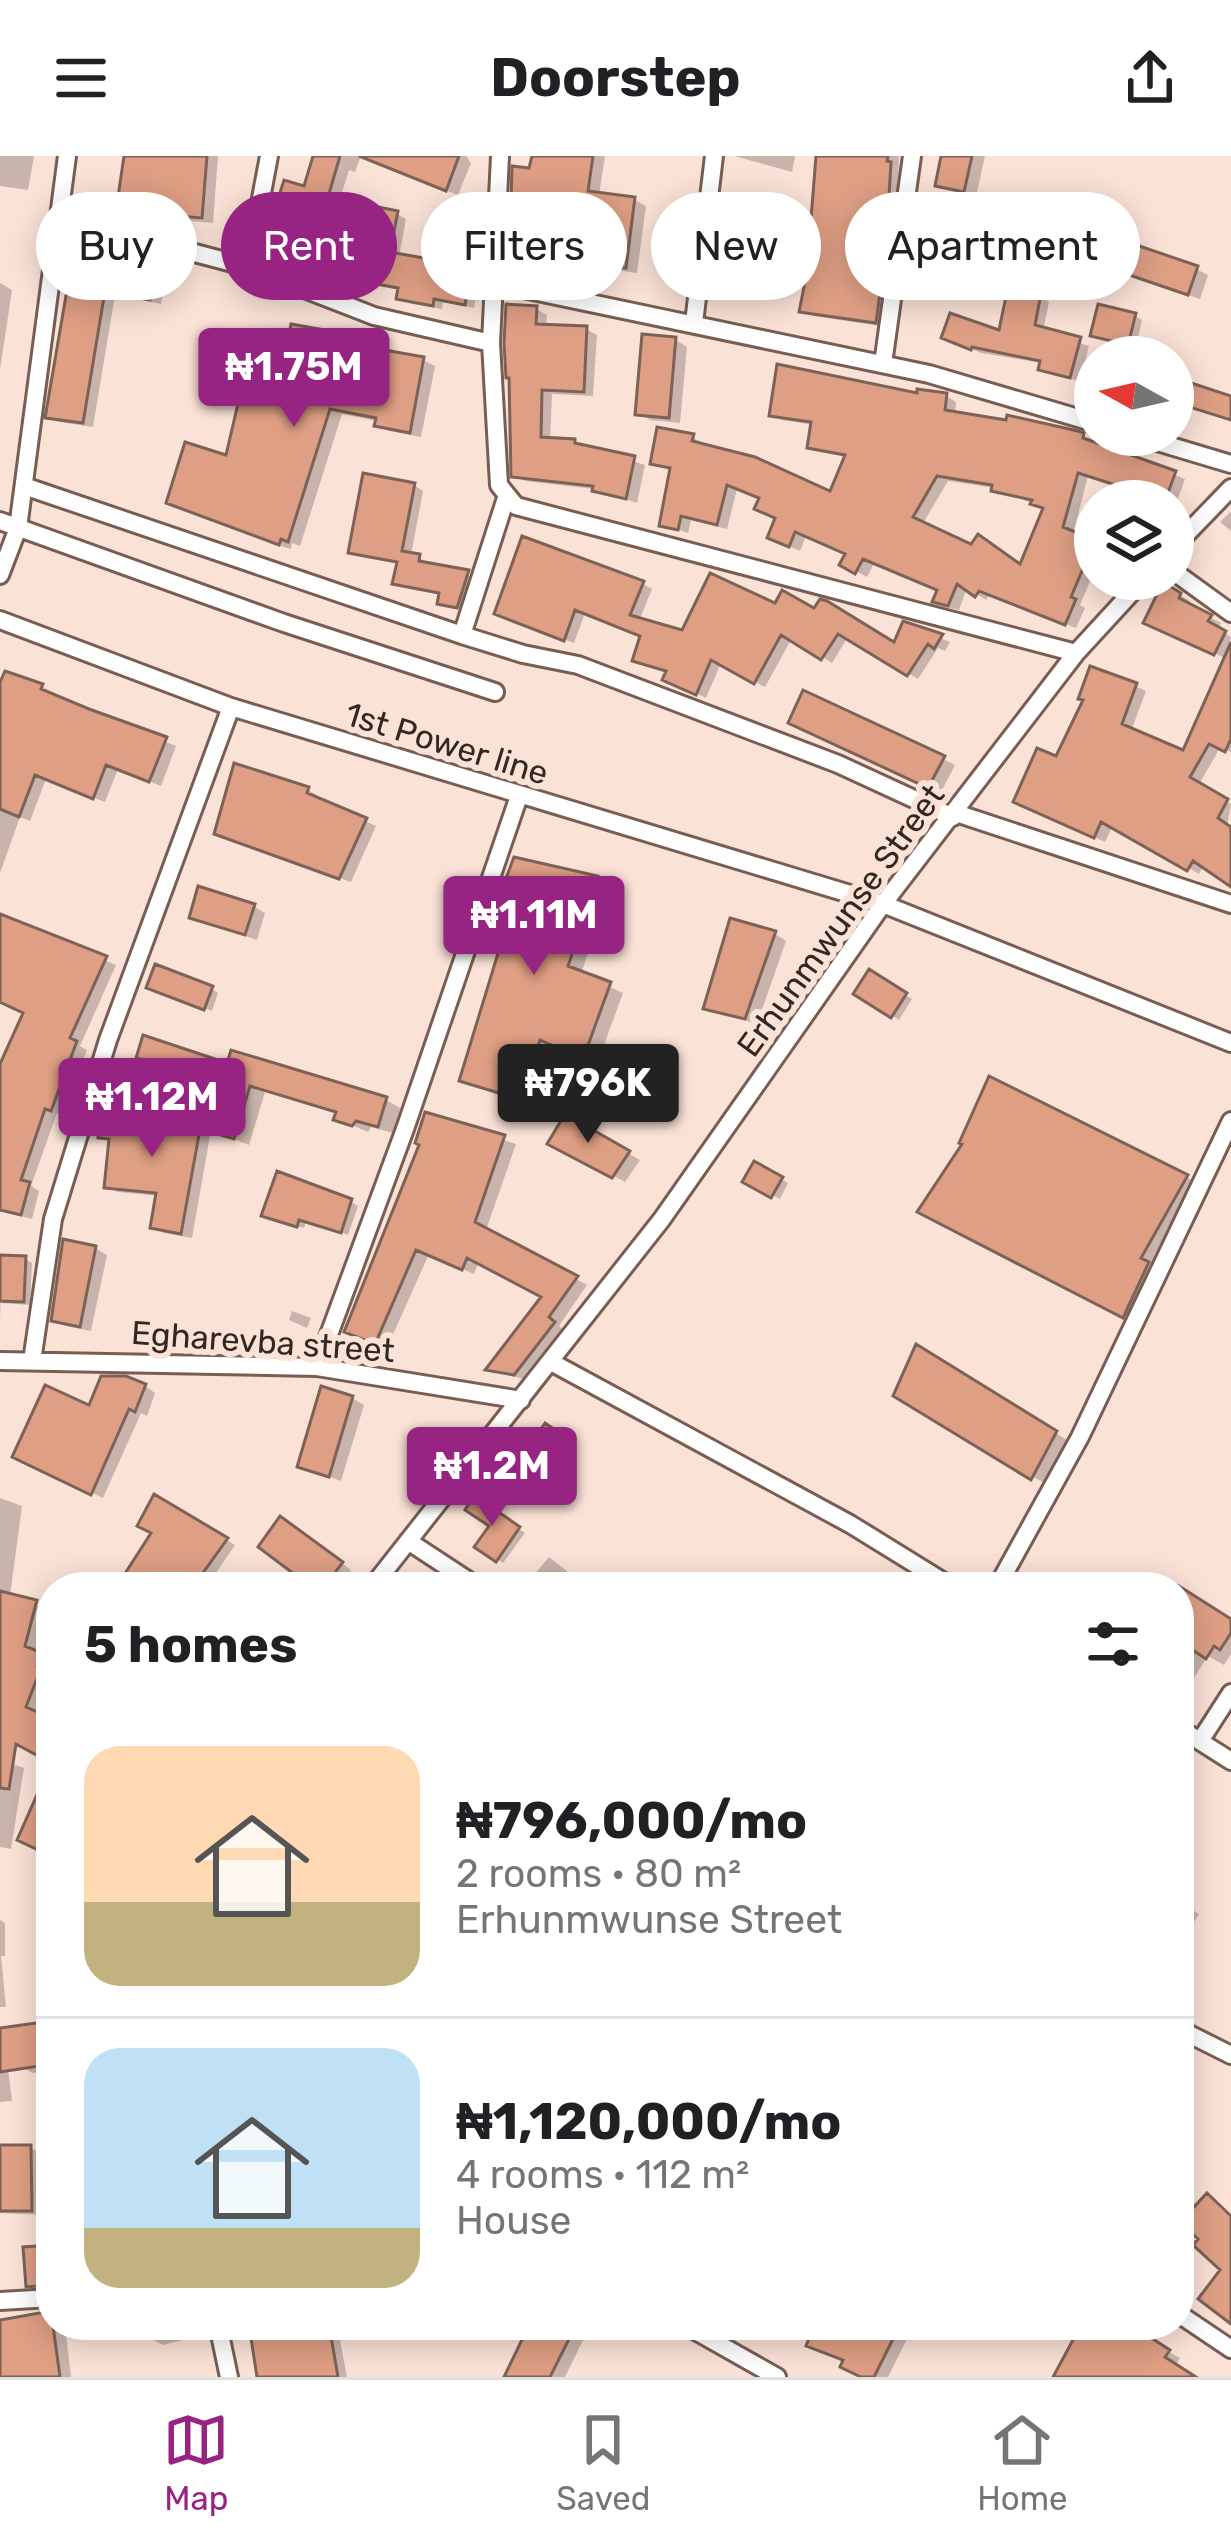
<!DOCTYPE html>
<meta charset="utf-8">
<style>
body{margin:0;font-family:Rubik,sans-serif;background:#f2f2f2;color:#202124;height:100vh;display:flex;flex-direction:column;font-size:45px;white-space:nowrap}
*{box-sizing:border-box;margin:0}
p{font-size:39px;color:#757577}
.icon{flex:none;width:66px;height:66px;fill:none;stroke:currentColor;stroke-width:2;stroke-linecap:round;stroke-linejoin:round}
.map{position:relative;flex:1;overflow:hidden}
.details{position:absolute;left:36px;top:1416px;width:1158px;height:768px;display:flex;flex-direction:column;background:#fff;border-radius:48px;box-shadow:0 6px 30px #0003}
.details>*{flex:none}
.hud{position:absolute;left:36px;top:36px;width:1161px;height:108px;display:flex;gap:24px}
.needle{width:78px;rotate:278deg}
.tools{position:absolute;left:1074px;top:180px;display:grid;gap:24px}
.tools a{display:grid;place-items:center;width:120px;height:120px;border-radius:50%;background:#fff;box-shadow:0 6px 30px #0003;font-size:60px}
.price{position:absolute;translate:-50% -102px;padding:0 27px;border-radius:12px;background:#972482;color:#fff;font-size:39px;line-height:78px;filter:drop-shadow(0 3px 6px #0008)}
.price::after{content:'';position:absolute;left:50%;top:72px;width:36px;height:27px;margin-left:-18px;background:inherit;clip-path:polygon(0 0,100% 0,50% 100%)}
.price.active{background:#222;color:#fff}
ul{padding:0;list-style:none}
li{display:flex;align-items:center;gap:36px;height:300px;padding:0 48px}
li+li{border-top:3px solid #e0e0e0}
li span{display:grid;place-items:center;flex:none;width:336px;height:240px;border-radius:36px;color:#555}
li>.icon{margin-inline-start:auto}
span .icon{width:144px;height:144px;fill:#fffc;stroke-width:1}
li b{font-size:51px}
h2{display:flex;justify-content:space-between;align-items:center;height:144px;padding:0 48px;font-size:51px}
.pill{padding:0 42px;border-radius:54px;background:#fff;box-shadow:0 6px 30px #0003;font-size:42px;line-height:108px}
.pill.active{background:#972482;color:#fff}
header{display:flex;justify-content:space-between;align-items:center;height:156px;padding:0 48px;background:#fff;font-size:54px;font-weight:700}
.menu{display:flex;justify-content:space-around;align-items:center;height:168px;border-top:3px solid #e0e0e0;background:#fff;font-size:33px;color:#757577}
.menu a{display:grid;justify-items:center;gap:6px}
.menu .active{color:#972482}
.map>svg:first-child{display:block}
</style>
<header><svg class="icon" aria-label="menu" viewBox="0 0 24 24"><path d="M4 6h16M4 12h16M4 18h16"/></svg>Doorstep<svg class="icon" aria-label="share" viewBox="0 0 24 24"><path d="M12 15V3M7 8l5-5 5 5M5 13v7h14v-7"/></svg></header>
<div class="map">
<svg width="1231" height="2221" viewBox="0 0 1231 2221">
<rect width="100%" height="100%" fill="#fbe2d7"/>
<path fill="#0003" fill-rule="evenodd" d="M0,0H34L28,34L0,30Z
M127,0H218L213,67L130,60L119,54Z
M310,0H361L355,16L349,14L336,56L343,59L330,98L310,92L306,104L271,90L306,34L315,2Z
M374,0H466L471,7L458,39L386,11L374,4Z
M535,0H605L599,39L635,44L646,50L637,117L607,113L594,105L523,95L512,88Z
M734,0H795L792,16Z
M819,0H899L896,98L886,171L813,160L802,154L810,114L743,102L732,96L812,79Z
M945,0H985L976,41L939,29Z
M397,58L406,63L399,101L449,110L474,96L483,102L474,152L443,146L442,153L408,147L399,141L400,134L352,121Z
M1066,93L1073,97L1070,108L1028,94Z
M76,96L156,113L166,119L161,148L115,139L93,271L59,266L49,260Z
M1196,113L1208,119L1200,143L1116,114Z
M0,127L12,134L0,214Z
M1040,140L1049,146L1043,175L1089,190L1080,225L1051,218L1042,212L1043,207L981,197L954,186L1001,178Z
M536,153L547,159L546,171L586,173L597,179L593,240L552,238L550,285L575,286L645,309L637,347L594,333L525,325L514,319Z
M1135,160L1142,164L1136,191L1094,178Z
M676,184L687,191L680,267L650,264L638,257Z
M380,187L391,194L390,198L423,204L435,210L421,281L389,275L378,268V265L342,258L300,390L292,387L291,393L277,389L181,352L228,303L281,238Z
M946,240L956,246L955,258L1083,280L1185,323L1175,351L1173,345H1159L1088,320L1073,378L1095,387V413L1080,449L1085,452L1076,472L990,438L986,444L967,432L959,454L946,451L936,445L940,433L875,406L867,421L843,408L849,398L806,380L800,395L781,387L778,362L762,342L737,333L727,373L691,364L688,377L662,368L673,314L654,306L692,281L703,287L702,291L832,339L847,302L810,290L814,269L782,264L772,258ZM948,325L995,332L1046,353L1022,411L922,369Z
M414,329L423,335L411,399L428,406L427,410L477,422L467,455L440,446L441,439L396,426L399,408L352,395Z
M1231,355V375L1220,366Z
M643,428L652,433L639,465L683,478L777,451L896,490L904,468L950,486L945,495L938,492L918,523L848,481L832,507L792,482L765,531L721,507L706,542L675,528L669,516L636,504L643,480L585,457L574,487L507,462Z
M1164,430L1190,445L1188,450L1221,467L1218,473L1231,481L1225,502L1157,471Z
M1231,515V596L1220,592L1198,630L1231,648L1227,670L1231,673V728L1204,709L1199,718L1113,669L1105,686L1027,651L1057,604L1135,530L1146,535L1131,575L1185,598Z
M42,530L52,537L51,541L176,590L161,630L118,613L105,646L46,623L30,665L20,661L0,717V533Z
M804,572L943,603L955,609L941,636Z
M308,634L318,640V645L376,670L351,726L217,677Z
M597,723L610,731L581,818L623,837L597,908L554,889L536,950L463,923L505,783L490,774Z
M253,750L265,757L257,784L192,760Z
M0,756L17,764L16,767L116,809L80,890L87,894L62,959L57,957L31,1030L39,1035L32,1063L0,1055V908L26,857L0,844Z
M775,778L786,785L757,868L706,852Z
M870,817L912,843L899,864L857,837Z
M211,832L218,837L212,855L157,835Z
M139,900L229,911L386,944L400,952L393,977L371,971L368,976L337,963L338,958L265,936L249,989L211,974L192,1082L164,1077L153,1071L159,1040L118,1036L107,1030L112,986L101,980L102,958L202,965L211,971L223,931Z
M427,960L516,988L486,1074L587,1129L559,1170L564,1174L526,1224L490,1213L545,1140L479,1105L474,1118L429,1098L387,1192L359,1181L423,988Z
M566,962L640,1004L625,1026L551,987Z
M756,1009L788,1027L780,1043L746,1025Z
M1186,1021L1202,1030L1140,1168L937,1064Z
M351,1046L358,1050L348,1079L306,1065L304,1072L271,1062Z
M95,1092L107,1099L91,1175L66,1170L54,1164Z
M25,1103L32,1107L30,1149L1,1147V1165L0,1127Z
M292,1155L311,1162L307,1172L289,1164Z
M917,1193L1072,1287L1049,1330L897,1239Z
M145,1230L155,1237L147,1260L141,1257L103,1342L26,1306L91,1253Z
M352,1242L364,1249L341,1325L300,1310Z
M546,1271L561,1281L535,1320L512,1303L529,1296Z
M0,1342L22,1350L10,1440L46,1453L35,1497L51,1505L46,1518L50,1521L36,1558L51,1565V1599L0,1575Z
M155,1342L235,1389L208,1429L211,1431H148Z
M475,1343L525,1377L503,1407L479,1390L494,1369Z
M292,1370L351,1414L339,1431H299L306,1423Z
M549,1401L567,1415L554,1431H547L533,1420Z
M1158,1419L1174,1429L1178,1431H1151Z
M1179,1432L1231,1466V1498L1224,1509L1208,1500L1181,1542Z
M0,1604L24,1612L11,1693L0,1691Z
M51,1614V1691L48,1697L31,1689Z
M1179,1745L1199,1758L1179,1790Z
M0,1764L5,1767V1800H1L6,1851H0Z
M51,1869V1910L49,1915L33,1917L22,1911Z
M0,1908L8,1913L12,1945L0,1946Z
M0,1992H31L41,1998L42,2059L0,2057Z
M0,2167L65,2169L71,2221H0Z
M151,2169H187L190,2182L163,2189L155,2185Z
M253,2169H325L329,2178L340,2184L347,2221H259Z
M532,2169H564L585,2180L565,2221H515Z
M817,2169H914L888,2221H865Z
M1084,2169H1121L1180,2202L1175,2210L1192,2221H1065Z"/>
<path fill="#df9f84" stroke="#7d6257" stroke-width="3" fill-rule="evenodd" d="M124,0H207L202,62L116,55Z
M313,0H340L326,48L333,50L318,94L299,88L295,100L267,91L271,79L268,75L284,24L304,30Z
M359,0H459L446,35Z
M532,0H593L588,35L635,41L626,112L593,108V102L508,90L514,45H511L512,10L529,12Z
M816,0H888L887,5L891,6L886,91L876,167L799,156L808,111L729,97L735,62L810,75Z
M941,0H972L964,36L935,30Z
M363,48L398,55L390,96L446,106L450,89L475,94L465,149L434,143L433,150L396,143L398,132L349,123Z
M1022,75L1067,90L1062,106L1017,91Z
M1110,80L1198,110L1188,139L1100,109Z
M74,93L157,110L150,144L105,135L83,267L45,262Z
M1008,131L1041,138L1035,169L1081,181L1070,222L1038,214L1040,205L972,191L971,194L941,182L950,157L999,174Z
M506,148L537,150L536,168L587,170L584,236L542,234L541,281L575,283V287L635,300L626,343L592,335L593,330L511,321L509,222H506L504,187Z
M1098,148L1136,157L1128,189L1090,180Z
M291,168L381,184L379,193L424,201L410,277L374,270L376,262L330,253L288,386L281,383L279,389L166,347L185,286L226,299L243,226L278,234Z
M642,178L676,181L669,262L635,259Z
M777,208L917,237V233L947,237L945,254L1006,264L1007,259L1078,275L1084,277L1083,282L1176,315L1165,345L1078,317L1063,371L1095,384L1071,441L1076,443L1065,469L979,435L975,441L957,428L948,450L932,446L937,434L863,403L855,418L839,409L845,398L795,376L789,391L767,382L775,362L754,353L759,342L727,329L717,369L681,360L678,374L659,370L670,312L650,308L657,271L694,278L692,285L755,301L830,335L845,299L807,292L811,266L769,260ZM937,320L992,329L991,335L1032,344L1030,348L1043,352L1020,408L978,378L971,388L913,361Z
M1173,221L1231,240V264L1173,246Z
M363,317L415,327L402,395L420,398L419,405L469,414L457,452L437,448L439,437L392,428L397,406L348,397Z
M522,380L644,425L630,459L682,474L710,417L775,447L782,434L814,452L820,443L827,445L894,486L903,465L943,478L934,493L928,488L907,520L838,478L821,504L781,479L754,528L711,504L696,539L662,524L666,515L632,505L640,480L575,454L564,485L494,458Z
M1163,426L1181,437L1179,442L1212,459L1208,465L1226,475L1214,499L1143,467Z
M1231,486V583L1225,596L1209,588L1190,621L1228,643L1218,662L1231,671V731L1193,705L1187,715L1101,666L1094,682L1013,646L1037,592L1056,600L1083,544L1078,543L1090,510L1137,527L1122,568L1183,594Z
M5,515L43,528L41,533L89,553L167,581L149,626L106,609L93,643L35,619L19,661L0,653V526Z
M803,534L945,600L928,632L788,567Z
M234,607L309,631L307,637L367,662L339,723L214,678Z
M514,701L598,720L568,810L611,826L583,903L540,884L522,944L459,925L503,781L486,776Z
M198,730L255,748L245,779L189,762Z
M0,758L107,800L70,882L77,885L51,955L45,953L21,1024L30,1026L21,1059L0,1054V908L23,857L0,846Z
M730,762L776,775L745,863L703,853Z
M155,808L213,830L204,854L146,832Z
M869,813L907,837L891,862L853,838Z
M143,879L227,907L231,894L387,941L378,971L356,965L352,970L333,964L336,956L250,930L234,983L207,975L220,929L136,902Z
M989,920L1188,1019L1141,1102L1149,1106L1123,1162L917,1056L962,988L959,987Z
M100,955L202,962L181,1078L150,1072L156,1037L104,1032L109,983L98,982Z
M425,956L505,979L475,1066L578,1120L549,1161L555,1166L514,1219L485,1214L541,1141L467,1102L462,1114L416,1094L375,1188L344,1176L419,989L415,987Z
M565,958L630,995L612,1022L547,988Z
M754,1005L783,1021L771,1042L742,1026Z
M277,1015L352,1043L341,1077L299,1064L297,1071L261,1060Z
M63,1083L96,1090L80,1171L51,1165Z
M0,1099L26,1100L24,1146L0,1145Z
M916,1188L1057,1275L1031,1324L893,1240Z
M101,1220H126L146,1228L135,1256L129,1253L91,1339L12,1301L45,1229L89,1249Z
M321,1230L353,1240L329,1321L297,1311Z
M545,1267L558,1276L528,1320L508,1304L521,1288L527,1293Z
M154,1338L228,1382L200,1421L216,1431H142L124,1419L151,1377L137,1370Z
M474,1339L520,1371L496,1406L474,1391L489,1370L465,1354Z
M280,1360L343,1406L324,1431H295L302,1424L258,1391Z
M1179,1430L1231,1463V1477L1220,1494L1214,1490L1206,1503L1191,1493L1179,1511Z
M0,1435L37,1444L25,1490L42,1497L37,1510L41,1512L26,1551L51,1562V1661L36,1693L17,1684L51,1607L16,1588L9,1633L0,1632Z
M51,1865V1905L38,1906L39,1910L0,1916V1872Z
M0,1989H31L32,2055H0Z
M1207,2037L1231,2060V2168L1198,2143L1220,2114L1193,2089L1198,2083L1180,2066Z
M51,2089V2129L26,2131L23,2091Z
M51,2155L60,2221H0V2164Z
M249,2169H329L338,2221H257Z
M529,2169H576L550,2221H504Z
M814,2169H900L874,2221H861L840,2211L843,2204L806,2190Z
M1081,2169H1131L1170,2194L1165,2201L1196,2221H1053Z"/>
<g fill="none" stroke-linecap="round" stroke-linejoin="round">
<g stroke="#785e52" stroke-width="22">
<path id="minor" d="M500,0L491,187L499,329L516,350L1076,497
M57,75L176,92L248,111L374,160L491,187
M248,111L269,0
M495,127L929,218L1095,267
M694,167L714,0
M883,208L912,0
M1134,279L1231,308
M24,330L462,479L523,498L578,509L838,608L953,661
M0,365L284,467L495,536
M1173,392L1231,332
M1173,415L1231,457
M0,419L18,372L67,0
M0,464L231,551L883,748L1231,887
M462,479L506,342
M956,657L1231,748
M0,1205L317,1211L521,1244
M32,1205L53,1063L108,884L231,551
M551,1206L850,1368L952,1431
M317,1211L405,973L519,640
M408,1385L478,1431
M372,1431L662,1063L883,748L1076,497L1144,423
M997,1431L1080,1281L1231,965
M1179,1572L1231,1605
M1200,1585L1231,1537
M1179,1873L1231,1899
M0,2145L51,2142
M1179,2158L1231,2193
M218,2169L229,2221
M685,2169L777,2221"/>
</g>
<use href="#minor" stroke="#fff" stroke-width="16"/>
</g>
<g text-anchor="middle" stroke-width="12" stroke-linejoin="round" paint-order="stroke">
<g font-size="33" fill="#332722" stroke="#fbe2d7">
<text transform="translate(447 587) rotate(17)" y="12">1st Power line</text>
<text transform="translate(840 764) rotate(-54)" y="12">Erhunmwunse Street</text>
<text transform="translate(263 1185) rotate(4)" y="12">Egharevba street</text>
</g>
</g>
</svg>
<div class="tools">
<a><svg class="needle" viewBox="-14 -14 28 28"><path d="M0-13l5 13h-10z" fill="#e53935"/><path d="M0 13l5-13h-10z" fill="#757577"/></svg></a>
<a><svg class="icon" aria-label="layers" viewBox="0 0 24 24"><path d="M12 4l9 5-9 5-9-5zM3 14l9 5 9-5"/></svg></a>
</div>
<b class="price" style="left:294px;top:274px">₦1.75M</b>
<b class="price" style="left:534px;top:822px">₦1.11M</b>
<b class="price active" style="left:588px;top:990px">₦796K</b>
<b class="price" style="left:152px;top:1004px">₦1.12M</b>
<b class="price" style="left:492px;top:1373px">₦1.2M</b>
<div class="hud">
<a class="pill">Buy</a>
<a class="pill active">Rent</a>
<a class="pill">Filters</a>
<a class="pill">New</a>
<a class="pill">Apartment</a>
</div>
<section class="details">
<h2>5 homes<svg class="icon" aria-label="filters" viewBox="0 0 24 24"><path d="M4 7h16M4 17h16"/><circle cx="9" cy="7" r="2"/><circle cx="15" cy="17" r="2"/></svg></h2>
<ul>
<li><span style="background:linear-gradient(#ffd9b3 65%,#c2b280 0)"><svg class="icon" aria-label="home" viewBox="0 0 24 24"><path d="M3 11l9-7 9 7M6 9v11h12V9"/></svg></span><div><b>₦796,000/mo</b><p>2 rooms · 80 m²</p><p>Erhunmwunse Street</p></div></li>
<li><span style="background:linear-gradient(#bfe0f5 75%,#c2b280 0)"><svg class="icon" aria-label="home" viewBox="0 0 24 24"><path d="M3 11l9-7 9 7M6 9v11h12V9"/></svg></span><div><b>₦1,120,000/mo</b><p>4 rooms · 112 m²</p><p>House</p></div></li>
</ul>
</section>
</div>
<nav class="menu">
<a class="active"><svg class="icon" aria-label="map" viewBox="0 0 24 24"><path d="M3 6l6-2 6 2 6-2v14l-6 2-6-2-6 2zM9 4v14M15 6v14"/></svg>Map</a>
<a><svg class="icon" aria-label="saved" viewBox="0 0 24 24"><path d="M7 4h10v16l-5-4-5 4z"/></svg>Saved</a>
<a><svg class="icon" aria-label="home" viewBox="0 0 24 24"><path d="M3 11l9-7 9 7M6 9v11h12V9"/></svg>Home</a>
</nav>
